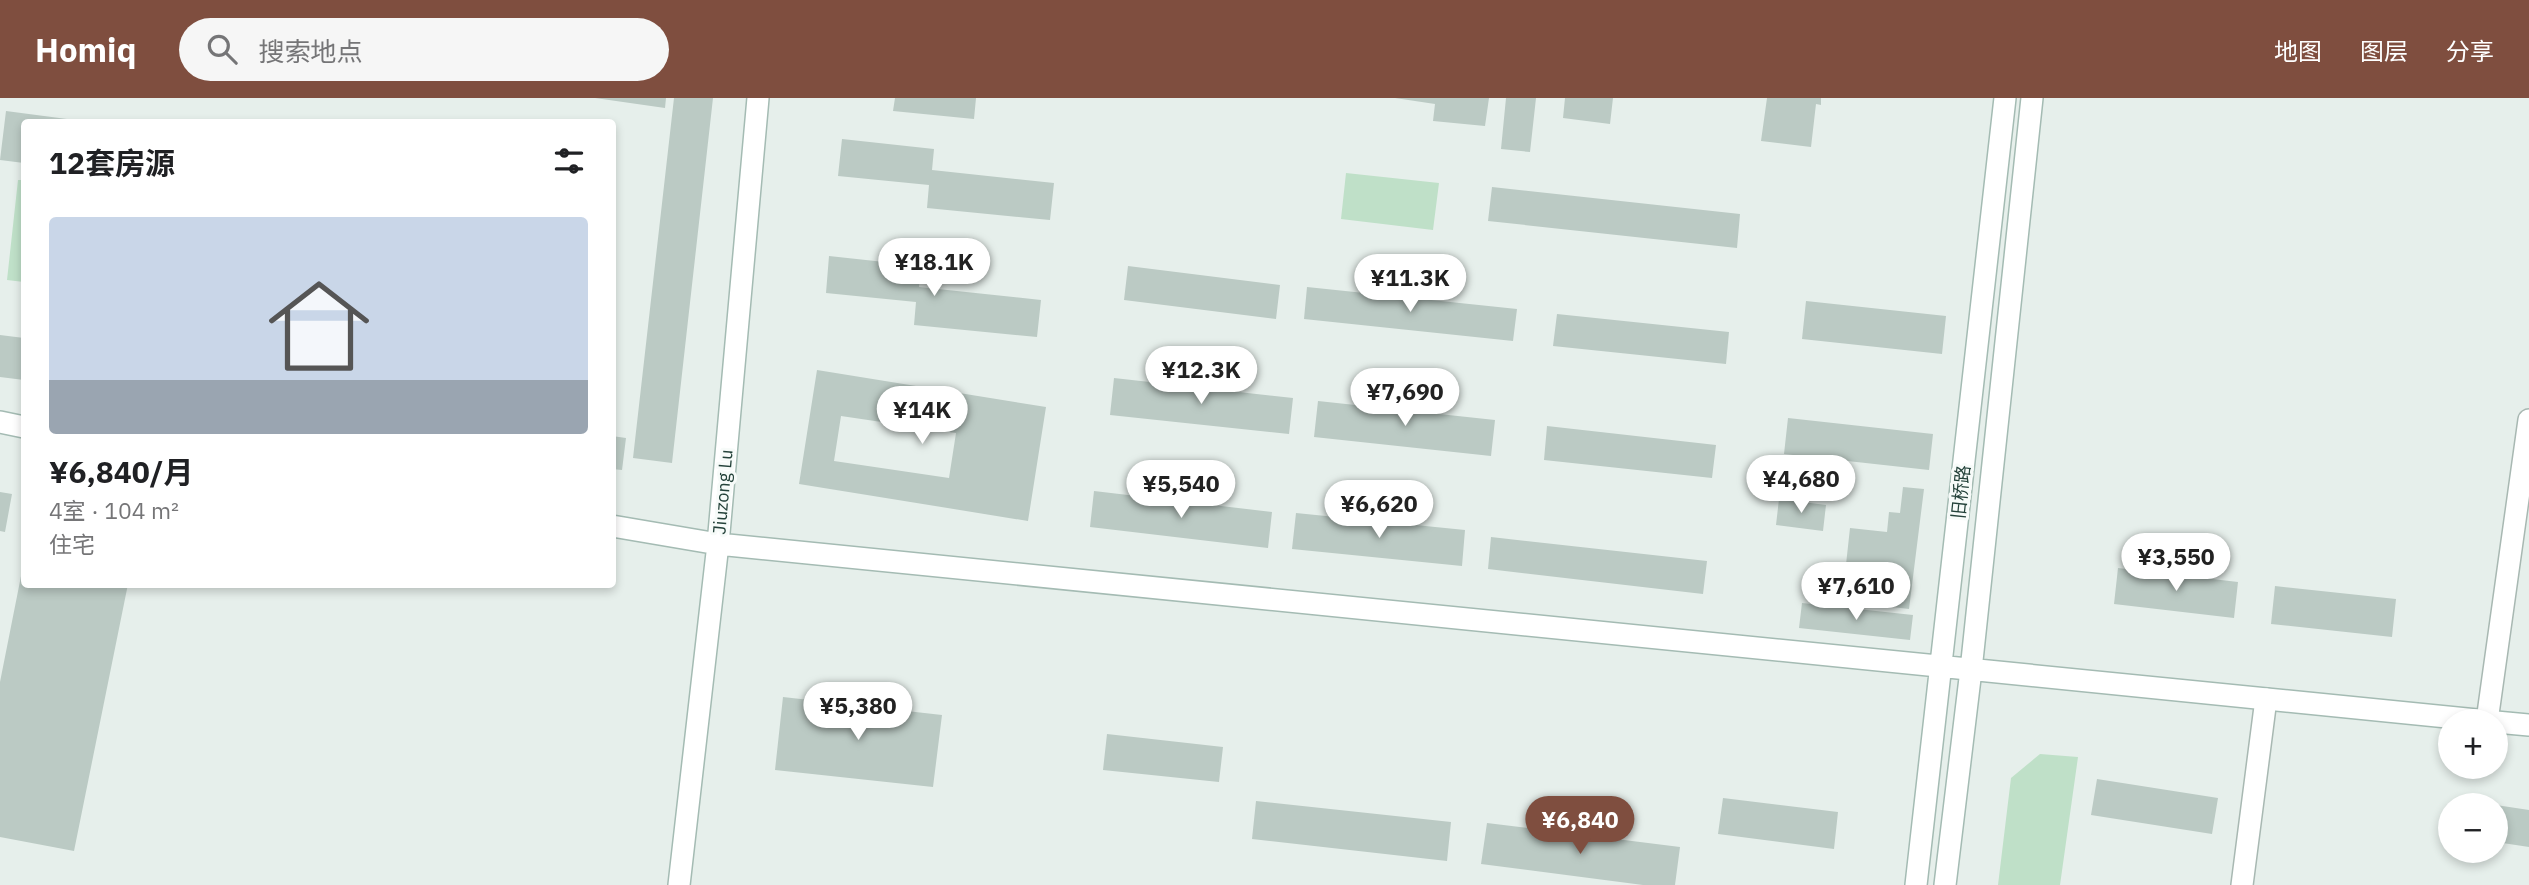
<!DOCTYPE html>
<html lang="zh">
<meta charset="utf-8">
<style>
body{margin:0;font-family:"IBM Plex Sans","Noto Sans SC",sans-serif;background:#f6f6f6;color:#202124;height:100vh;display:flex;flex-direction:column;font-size:26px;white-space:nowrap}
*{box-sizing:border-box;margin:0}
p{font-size:23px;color:#757577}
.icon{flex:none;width:38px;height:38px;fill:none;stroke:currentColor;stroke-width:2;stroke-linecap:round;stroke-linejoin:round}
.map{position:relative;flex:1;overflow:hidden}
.drawer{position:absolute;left:21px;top:21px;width:595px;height:469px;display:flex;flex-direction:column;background:#fff;border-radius:7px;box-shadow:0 4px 10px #0003}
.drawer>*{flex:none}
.controls{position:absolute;left:2438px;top:611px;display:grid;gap:14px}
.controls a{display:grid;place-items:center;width:70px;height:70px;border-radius:50%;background:#fff;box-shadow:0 4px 10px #0003;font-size:35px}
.price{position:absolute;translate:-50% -60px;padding:0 16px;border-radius:24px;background:#fff;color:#222;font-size:23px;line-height:46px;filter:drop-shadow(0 2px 4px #0008)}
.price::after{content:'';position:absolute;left:50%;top:42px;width:21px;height:16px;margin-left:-10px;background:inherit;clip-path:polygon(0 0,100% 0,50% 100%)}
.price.on{background:#7f4e3f;color:#fff}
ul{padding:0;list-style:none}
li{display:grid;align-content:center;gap:14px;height:371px;padding:0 28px}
li span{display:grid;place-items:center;height:217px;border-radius:7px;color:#555}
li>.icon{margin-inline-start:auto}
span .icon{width:126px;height:126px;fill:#fffc;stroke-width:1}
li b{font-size:30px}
h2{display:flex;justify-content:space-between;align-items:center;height:84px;padding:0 28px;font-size:30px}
header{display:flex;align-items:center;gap:42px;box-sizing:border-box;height:98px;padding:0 35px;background:#7f4e3f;color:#fff}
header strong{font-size:33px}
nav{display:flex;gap:38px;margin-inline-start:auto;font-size:24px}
.search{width:490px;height:63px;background:#f6f6f6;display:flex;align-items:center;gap:18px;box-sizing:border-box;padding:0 24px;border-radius:38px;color:#757577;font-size:26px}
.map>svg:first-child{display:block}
</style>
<header>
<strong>Homiq</strong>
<div class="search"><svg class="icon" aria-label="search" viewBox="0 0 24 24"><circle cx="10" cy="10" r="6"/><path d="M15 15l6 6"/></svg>搜索地点</div>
<nav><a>地图</a><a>图层</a><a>分享</a></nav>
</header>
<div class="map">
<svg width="2529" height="787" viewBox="0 0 2529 787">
<rect width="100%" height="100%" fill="#e6efeb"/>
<path fill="#bfe0c8" d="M1346,75L1439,85L1433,132L1341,121Z
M18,82H24V184L7,182Z
M2040,656L2078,659L2060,787H1998L2011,680Z"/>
<path fill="#bbcac4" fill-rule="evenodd" d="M595,0H666L665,10Z
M674,0H713L672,365L633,360Z
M895,0H976L974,21L893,13Z
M1395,0H1489L1485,28L1433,23L1435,6Z
M1506,0H1536L1530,54L1501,51Z
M1565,0H1613L1610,26L1563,20Z
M1767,0H1821V7L1816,6L1811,49L1761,43Z
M6,13L82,23V24H24V65L0,62Z
M842,41L934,51L932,72L1054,85L1050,122L927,110L929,87L838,78Z
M1492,89L1740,116L1737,150L1488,123Z
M612,98L616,99L614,118H612Z
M829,158L921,168L919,189L1041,202L1037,239L914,227L916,204L826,195Z
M1128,168L1280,187L1276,221L1124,202Z
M1307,189L1517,211L1513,243L1304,221Z
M1806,203L1946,218L1942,256L1802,241Z
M1557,216L1729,234L1726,266L1553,248Z
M0,237L24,240V282L0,279Z
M817,272L1046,309L1028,423L799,386ZM841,318L956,335L949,380L834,363Z
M1114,280L1293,300L1289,336L1110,317Z
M1318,303L1495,322L1491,358L1314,339Z
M1788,320L1933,336L1929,372L1784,356Z
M1547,328L1716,347L1712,380L1544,362Z
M612,338L626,340L622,372L612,371Z
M1903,389L1924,391L1909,511L1842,503L1850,430L1887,434L1889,414L1900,415Z
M1094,393L1272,414L1268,450L1090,429Z
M0,394L12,396L5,434L0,433Z
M1779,401L1826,407L1823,433L1776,427Z
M1296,415L1465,432L1462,468L1292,451Z
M1491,439L1707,463L1703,496L1488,471Z
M23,468L24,486H128L74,753L0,739V584Z
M2118,470L2238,484L2234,520L2114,506Z
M2275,488L2396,501L2392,539L2271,526Z
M1802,505L1913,517L1910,542L1799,530Z
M783,599L942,617L933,689L775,672Z
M1107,636L1223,649L1219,684L1103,672Z
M2097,681L2218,700L2212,736L2091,717Z
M1723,700L1838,714L1834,751L1718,736Z
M2457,701L2485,705V707H2456Z
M1256,703L1451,724L1447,763L1252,741Z
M2496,707L2529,712V749L2496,744Z
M1487,725L1680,749L1675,787H1643L1481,766Z"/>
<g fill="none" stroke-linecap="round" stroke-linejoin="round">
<g stroke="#a8b8b2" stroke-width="24">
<path id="street" d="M2487,623L2529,322
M2242,787L2266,601"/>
</g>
<g stroke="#a4bbb3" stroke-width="24">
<path id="secondary" d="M0,324L24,329
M612,428L718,446L2487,623
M2496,624L2529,627
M679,787L718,446L758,0
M1916,787L2005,0
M1945,787L1971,572L2032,0"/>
</g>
<use href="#street" stroke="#fff" stroke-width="21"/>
<use href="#secondary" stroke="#fff" stroke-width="21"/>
</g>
<g text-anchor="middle" stroke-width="6" stroke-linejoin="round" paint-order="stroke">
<g font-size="18" fill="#24423a" stroke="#f7fbf9">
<text transform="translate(723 394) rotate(-85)" y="6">Jiuzong Lu</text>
<text transform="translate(1961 394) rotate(-84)" y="6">旧桥路</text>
</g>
</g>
</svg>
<div class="controls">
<a>+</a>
<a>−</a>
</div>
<b class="price" style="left:934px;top:200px">¥18.1K</b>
<b class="price" style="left:1410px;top:216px">¥11.3K</b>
<b class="price" style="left:1201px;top:308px">¥12.3K</b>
<b class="price" style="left:1405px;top:330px">¥7,690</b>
<b class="price" style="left:922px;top:348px">¥14K</b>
<b class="price" style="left:1801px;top:417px">¥4,680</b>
<b class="price" style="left:1181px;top:422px">¥5,540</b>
<b class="price" style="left:1379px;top:442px">¥6,620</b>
<b class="price" style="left:2176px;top:495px">¥3,550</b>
<b class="price" style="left:1856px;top:524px">¥7,610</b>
<b class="price" style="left:858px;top:644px">¥5,380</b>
<b class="price on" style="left:1580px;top:758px">¥6,840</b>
<section class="drawer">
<h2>12套房源<svg class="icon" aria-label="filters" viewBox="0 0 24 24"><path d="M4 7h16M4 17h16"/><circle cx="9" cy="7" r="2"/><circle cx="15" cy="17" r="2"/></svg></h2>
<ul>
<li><span style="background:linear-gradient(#c9d6e8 75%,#9aa5b1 0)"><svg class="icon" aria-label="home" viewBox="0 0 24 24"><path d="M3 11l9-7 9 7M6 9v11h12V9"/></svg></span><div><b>¥6,840/月</b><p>4室 · 104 m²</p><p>住宅</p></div></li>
</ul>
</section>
</div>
